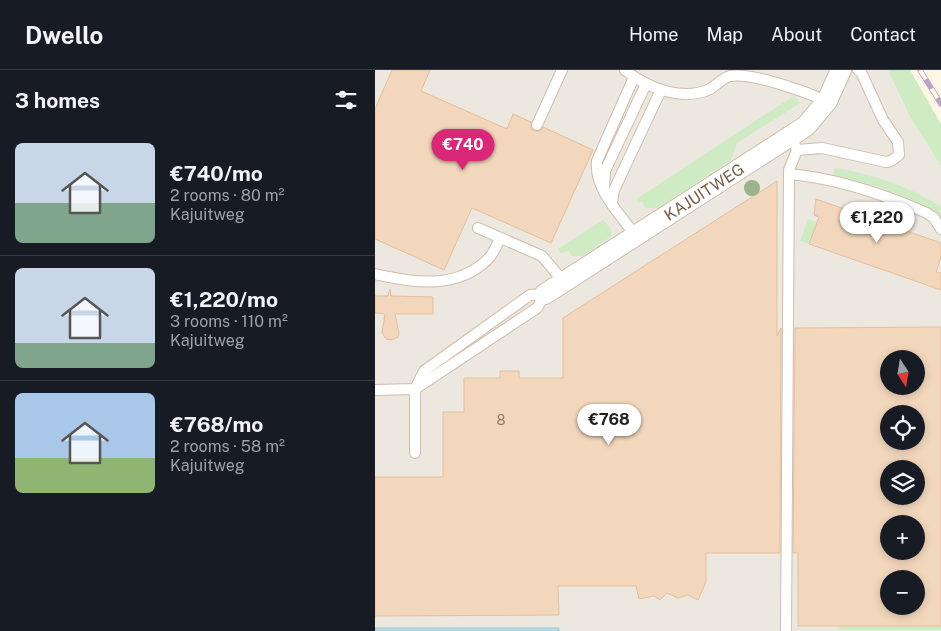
<!DOCTYPE html>
<meta charset="utf-8">
<style>
body{margin:0;font-family:"Public Sans",sans-serif;background:#242831;color:#f1f3f6;height:100vh;display:flex;flex-direction:column;font-size:19px;white-space:nowrap}
*{box-sizing:border-box;margin:0}
p{font-size:16px;color:#9ea1a6}
.icon{flex:none;width:28px;height:28px;fill:none;stroke:currentColor;stroke-width:2;stroke-linecap:round;stroke-linejoin:round}
.map{position:relative;flex:1;overflow:hidden}
.sheet{display:flex;flex-direction:column;background:#171b24;width:375px}
.sheet>*{flex:none}
.needle{width:32px;rotate:168deg}
.fabs{position:absolute;left:505px;top:280px;display:grid;gap:10px}
.fabs a{display:grid;place-items:center;width:45px;height:45px;border-radius:50%;background:#171b24;box-shadow:0 2px 8px #0003;font-size:25px}
.price{position:absolute;translate:-50% -42px;padding:0 11px;border-radius:18px;background:#fff;color:#222;font-size:16px;line-height:32px;filter:drop-shadow(0 1px 2px #0008)}
.price::after{content:'';position:absolute;left:50%;top:30px;width:15px;height:11px;margin-left:-8px;background:inherit;clip-path:polygon(0 0,100% 0,50% 100%)}
.price.on{background:#db2777;color:#fff}
ul{padding:0;list-style:none}
li{display:flex;align-items:center;gap:15px;height:125px;padding:0 15px}
li+li{border-top:1px solid #363941}
li span{display:grid;place-items:center;flex:none;width:140px;height:100px;border-radius:8px;color:#555}
li>.icon{margin-inline-start:auto}
span .icon{width:60px;height:60px;fill:#fffc;stroke-width:1}
li b{font-size:21px}
h2{display:flex;justify-content:space-between;align-items:center;height:60px;padding:0 15px;font-size:21px}
header{display:flex;align-items:center;gap:30px;box-sizing:border-box;height:70px;padding:0 25px;background:#171b24;border-bottom:1px solid #363941}
header strong{font-size:24px}
nav{display:flex;gap:28px;margin-inline-start:auto;font-size:18px}
main{display:flex;flex:1;min-height:0}
.map>svg:first-child{display:block}
</style>
<header>
<strong>Dwello</strong>
<nav><a>Home</a><a>Map</a><a>About</a><a>Contact</a></nav>
</header>
<main>
<section class="sheet">
<h2>3 homes<svg class="icon" aria-label="filters" viewBox="0 0 24 24"><path d="M4 7h16M4 17h16"/><circle cx="9" cy="7" r="2"/><circle cx="15" cy="17" r="2"/></svg></h2>
<ul>
<li><span style="background:linear-gradient(#c9d6e8 60%,#7fa58c 0)"><svg class="icon" aria-label="home" viewBox="0 0 24 24"><path d="M3 11l9-7 9 7M6 9v11h12V9"/></svg></span><div><b>€740/mo</b><p>2 rooms · 80 m²</p><p>Kajuitweg</p></div></li>
<li><span style="background:linear-gradient(#c9d6e8 75%,#7fa58c 0)"><svg class="icon" aria-label="home" viewBox="0 0 24 24"><path d="M3 11l9-7 9 7M6 9v11h12V9"/></svg></span><div><b>€1,220/mo</b><p>3 rooms · 110 m²</p><p>Kajuitweg</p></div></li>
<li><span style="background:linear-gradient(#a9c7e8 65%,#8fb573 0)"><svg class="icon" aria-label="home" viewBox="0 0 24 24"><path d="M3 11l9-7 9 7M6 9v11h12V9"/></svg></span><div><b>€768/mo</b><p>2 rooms · 58 m²</p><p>Kajuitweg</p></div></li>
</ul>
</section>
<div class="map">
<svg width="566" height="561" viewBox="0 0 566 561">
<rect width="100%" height="100%" fill="#fdf6e5"/>
<path fill="#ece7df" fill-rule="evenodd" d="M0,0H513L534,45L566,96V561H0ZM514,289H541V316H514ZM514,344H541V371H514ZM514,399H541V426H514ZM514,454H541V481H514ZM514,509H541V536H514Z"/>
<path fill="#cfebc3" d="M513,0H535L566,54V96L534,45Z
M419,26L425,33L362,73L356,90L283,138H270L267,131L264,133L261,129Z
M460,98C498,104 534,116 566,137V149C536,127 496,111 458,107Z
M433,149L442,152L434,174L425,171Z
M228,150L236,159L237,166L208,186H197L194,181L186,183L183,179Z
M464,556H566V560H465Z"/>
<path fill="#b9dbe7" stroke="#9fcad9" d="M0,558H184V561H0Z"/>
<path fill="#f2d7bc" stroke="#e5bf9c" fill-rule="evenodd" d="M17,0H55L46,21L132,59L138,44L156,52V59L160,61H166L168,57L218,80L176,173L97,138L69,200L0,169V39Z
M402,111V266L406,258L405,483H331V512L323,530L313,525L303,528L292,523L285,530L279,526L264,529L261,516H183L184,545L0,546V407H68V342H89V308H125V301H144V308H188V248Z
M441,129L566,173V187L561,202L566,203V220L434,174L444,147L439,145Z
M15,219L16,226L58,227V244H20L24,263L23,267L17,270L11,269L7,263L10,244L0,243V226H13Z
M566,257V556H423V483H418L420,258ZM514,289H541V316H514ZM514,344H541V371H514ZM514,399H541V426H514ZM514,454H541V481H514ZM514,509H541V536H514Z"/>
<g fill="none" stroke-linecap="round" stroke-linejoin="round">
<g stroke="#cebeab" stroke-width="12">
<path id="lane" d="M250,0C271,17 305,31 333,20C340,17 347,8 355,6C377,2 431,22 452,31
M259,7L222,91C219,119 245,144 260,165
M162,55L187,0
M422,80L447,78L511,92L516,91L524,85L523,72L508,50L486,2L483,0
M414,104C462,108 508,124 552,143L559,148L566,159
M229,118L230,101L271,14
M237,133L239,120L286,20
M103,158L167,186L189,212
M0,204C39,213 83,220 114,188C119,183 122,174 125,168
M0,320L40,319L162,238L170,224
M40,383V319L49,301L155,225L170,224
M411,561L414,100L422,80L416,65"/>
</g>
<g stroke="#cebeab" stroke-width="22">
<g id="street">
<path id="s1" d="M170,224L431,56L452,31L466,0"/>
</g>
</g>
<use href="#lane" stroke="#fff" stroke-width="10"/>
<use href="#street" stroke="#fff" stroke-width="20"/>
<g stroke="#baa3c7" stroke-width="5.5">
<path id="rail" d="M545,0L566,34"/>
</g>
<use href="#rail" stroke="#fff9eb" stroke-width="4" stroke-dasharray="11" stroke-linecap="butt"/>
</g>
<circle fill="#9cb38b" cx="377" cy="118" r="8"/>
<g text-anchor="middle" stroke-width="4" stroke-linejoin="round" paint-order="stroke">
<g font-size="14" fill="#957c66">
<text x="126" y="355">8</text>
</g>
<g font-size="16" fill="#765e49" stroke="#fff9eb">
<text dy="6" stroke="none"><textPath href="#s1" startOffset="189">KAJUITWEG</textPath></text>
</g>
</g>
</svg>
<div class="fabs">
<a><svg class="needle" viewBox="-14 -14 28 28"><path d="M0-13l5 13h-10z" fill="#e53935"/><path d="M0 13l5-13h-10z" fill="#9ea1a6"/></svg></a>
<a><svg class="icon" aria-label="locate" viewBox="0 0 24 24"><circle cx="12" cy="12" r="6"/><path d="M12 2v4M12 18v4M2 12h4M18 12h4"/></svg></a>
<a><svg class="icon" aria-label="layers" viewBox="0 0 24 24"><path d="M12 4l9 5-9 5-9-5zM3 14l9 5 9-5"/></svg></a>
<a>+</a>
<a>−</a>
</div>
<b class="price on" style="left:88px;top:101px">€740</b>
<b class="price" style="left:502px;top:174px">€1,220</b>
<b class="price" style="left:234px;top:376px">€768</b>
</div>
</main>
